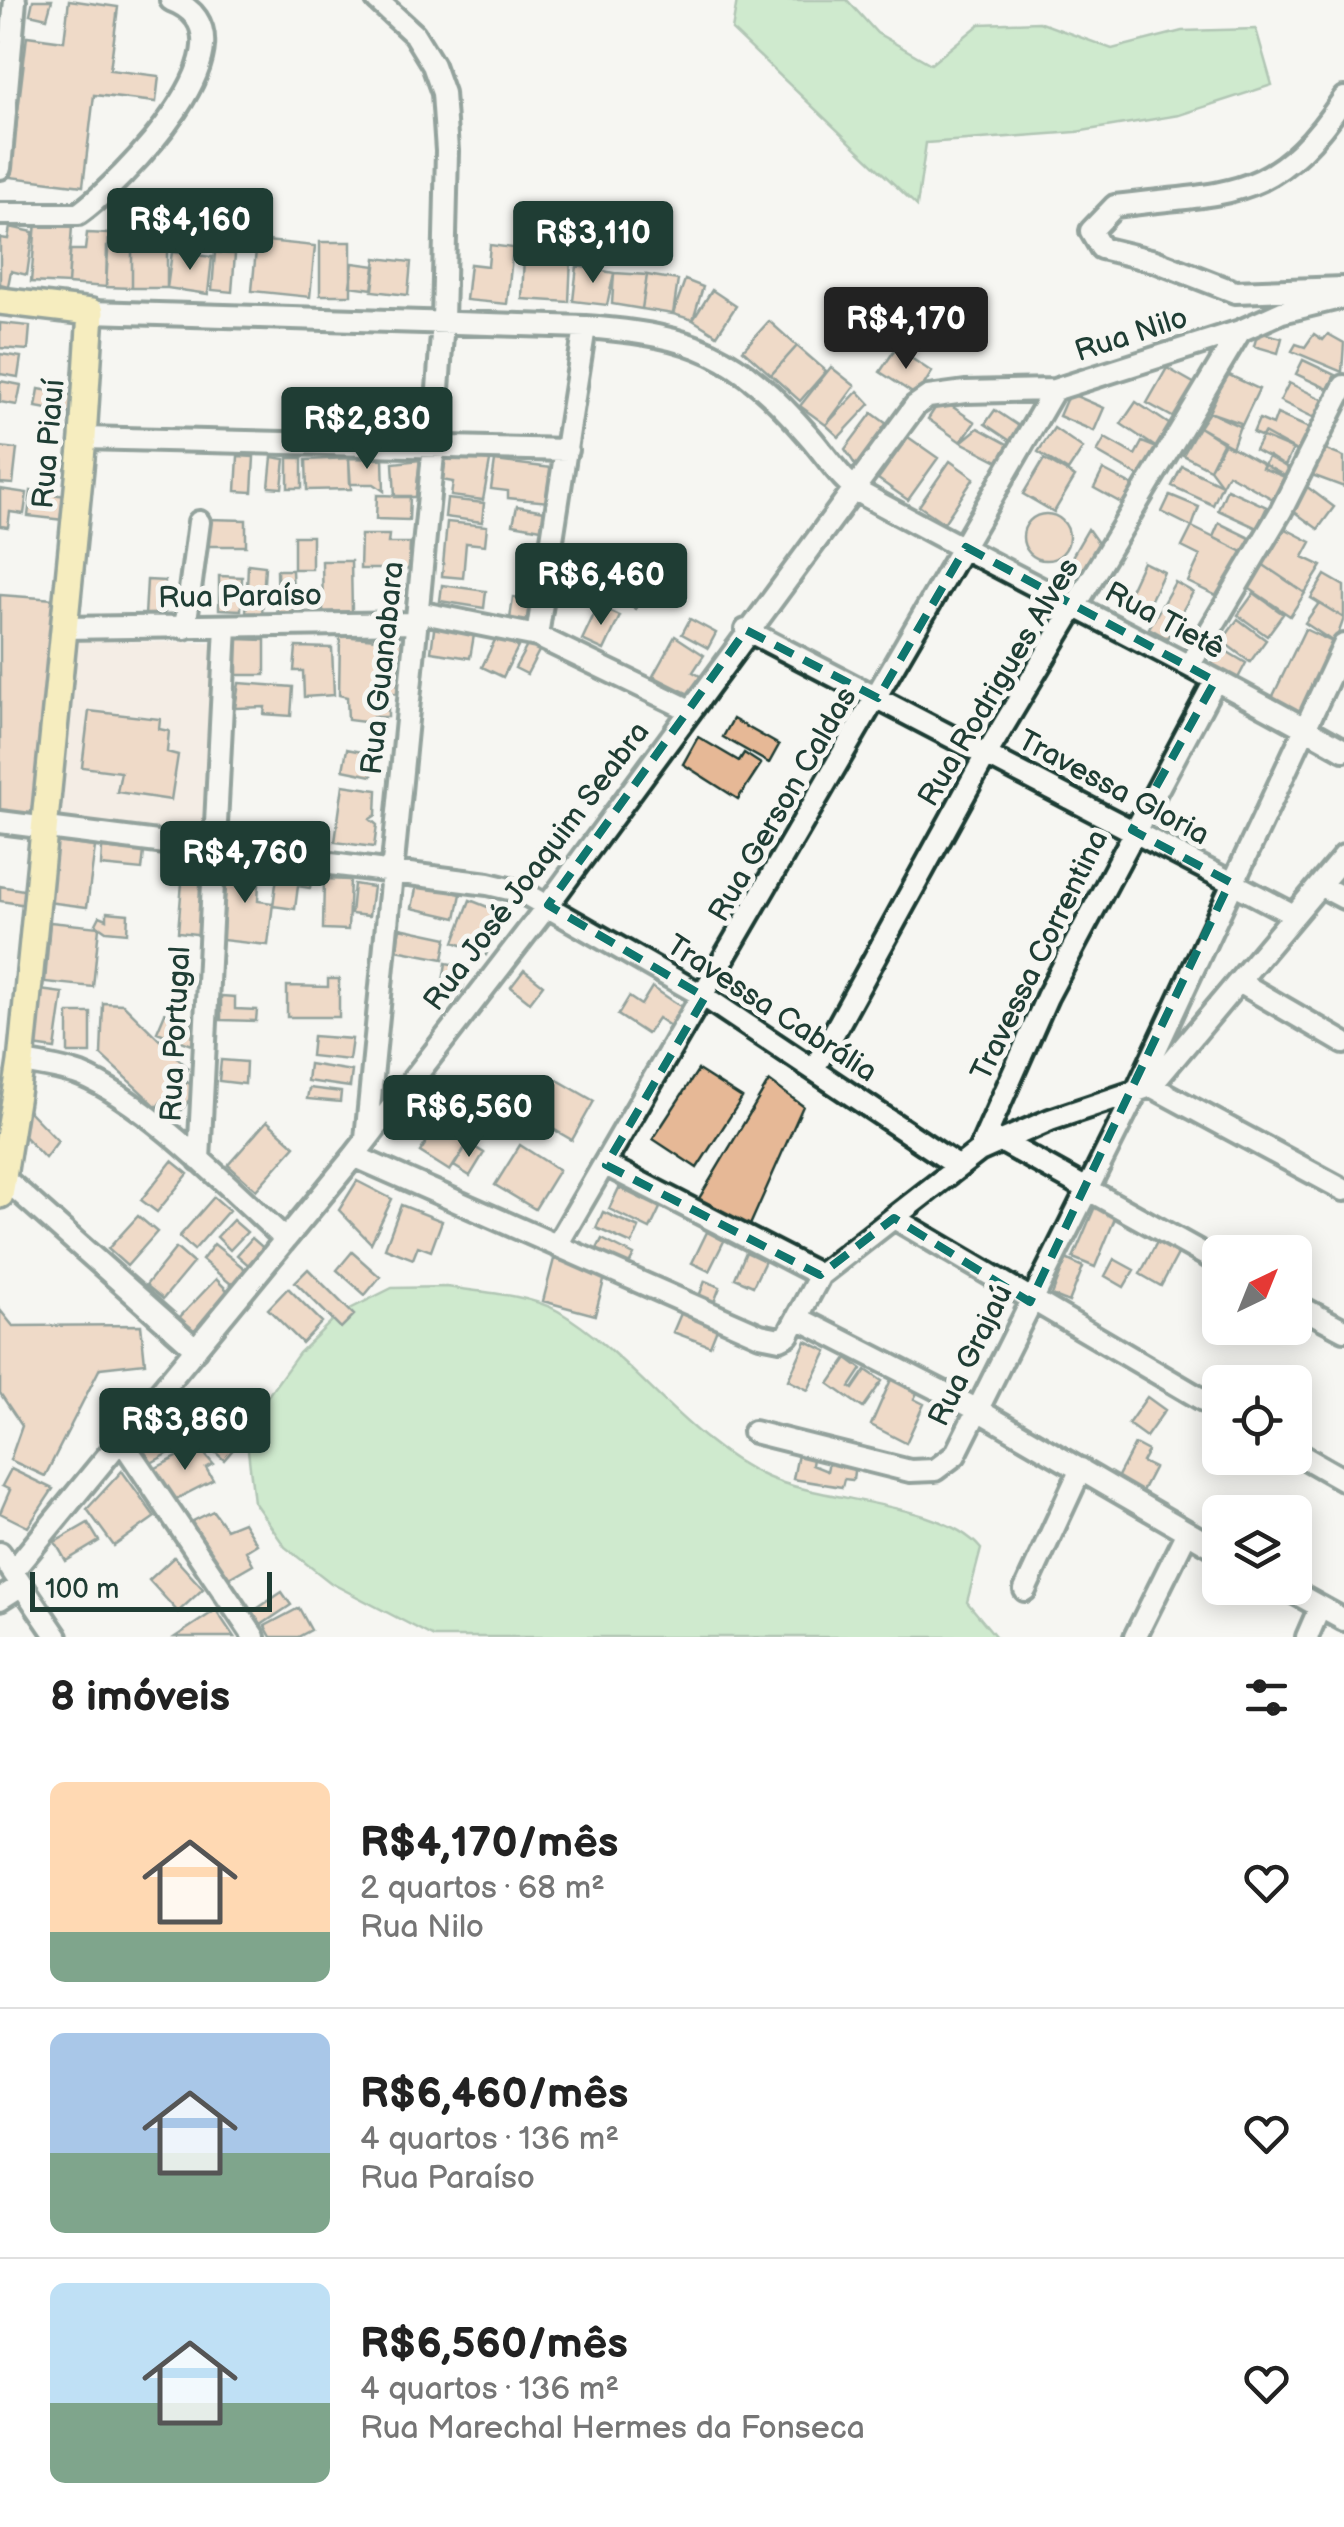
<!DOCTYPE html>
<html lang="pt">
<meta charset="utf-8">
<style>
body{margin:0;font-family:"Balsamiq Sans",sans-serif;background:#f2f2f2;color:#222;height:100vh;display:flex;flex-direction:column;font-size:38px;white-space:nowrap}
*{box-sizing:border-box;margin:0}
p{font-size:32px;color:#767676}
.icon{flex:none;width:55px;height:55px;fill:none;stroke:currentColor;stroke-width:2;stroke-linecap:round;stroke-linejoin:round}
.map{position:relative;height:1637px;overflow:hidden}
.details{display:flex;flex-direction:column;background:#fff;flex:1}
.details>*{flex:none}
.needle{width:65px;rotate:43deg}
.buttons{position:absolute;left:1202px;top:1235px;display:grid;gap:20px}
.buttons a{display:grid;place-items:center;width:110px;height:110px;border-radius:15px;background:#fff;box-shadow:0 5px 25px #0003;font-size:50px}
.scale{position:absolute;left:30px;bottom:25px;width:242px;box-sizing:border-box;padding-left:10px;border:5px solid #1f3d34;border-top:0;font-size:28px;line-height:35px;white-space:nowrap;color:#1f3d34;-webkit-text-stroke:8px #f6f6f2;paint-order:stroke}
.price{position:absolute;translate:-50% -85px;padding:0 22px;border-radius:10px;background:#1f3d34;color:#fff;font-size:32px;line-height:65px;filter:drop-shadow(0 2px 5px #0008)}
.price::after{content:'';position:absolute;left:50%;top:60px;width:30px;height:22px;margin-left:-15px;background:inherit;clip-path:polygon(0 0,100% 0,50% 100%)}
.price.selected{background:#222;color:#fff}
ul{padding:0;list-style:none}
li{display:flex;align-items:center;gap:30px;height:250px;padding:0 50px}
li+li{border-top:2px solid #e0e0e0}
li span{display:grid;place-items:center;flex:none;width:280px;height:200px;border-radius:15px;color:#555}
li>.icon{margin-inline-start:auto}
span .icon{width:120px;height:120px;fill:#fffc;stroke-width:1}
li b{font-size:42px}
h2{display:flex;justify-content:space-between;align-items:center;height:120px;padding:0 50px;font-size:42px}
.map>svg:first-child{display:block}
</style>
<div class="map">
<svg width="1344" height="1637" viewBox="0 0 1344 1637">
<rect width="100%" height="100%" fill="#f6f6f2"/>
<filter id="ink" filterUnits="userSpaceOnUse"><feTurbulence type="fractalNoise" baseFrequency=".01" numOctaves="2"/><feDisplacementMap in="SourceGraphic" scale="20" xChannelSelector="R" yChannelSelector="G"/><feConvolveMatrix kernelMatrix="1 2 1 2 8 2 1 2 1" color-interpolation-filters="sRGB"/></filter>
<g filter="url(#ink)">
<path fill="#f1e3d6" d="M77,641L215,642L206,836L61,816Z"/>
<path fill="#9fdba2" stroke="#5f8c6b" stroke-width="2.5" d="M737,0H847L877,33L931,64L980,24L1039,22L1112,49L1182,31L1256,29L1272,85L1179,115L1076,132L926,143L917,206L732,30Z
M446,1287C480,1292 527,1294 558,1311C635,1357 683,1439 767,1477C826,1503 943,1502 981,1549L967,1602L996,1637H434L331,1583L285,1547L254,1502L248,1450L267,1397L299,1353L338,1315L392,1288Z"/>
<path fill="#e6b896" stroke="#1f3d34" stroke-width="2.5" d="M33,0H52L47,18L30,14Z
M69,0L118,7L110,70L159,76L156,102L94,95L83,186L10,177L27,36L64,41Z
M36,222L72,226L68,284L31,282Z
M10,227L33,232L27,275L11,271L8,286L0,284V238L8,239Z
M87,233L109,234L106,287L68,284L70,250H85Z
M257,240L315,246L310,297L252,291Z
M320,242H351V295H320Z
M490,245L513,248L507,304L466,300L470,264L488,266Z
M132,246V288L106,287L107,247Z
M132,246H167V288H132Z
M172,252L212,257L208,294L167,288Z
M215,252L235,254L232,292L212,290Z
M524,256L571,258L569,302L522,299Z
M376,258L411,262L408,295L372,291Z
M353,263L376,266L373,289L350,286Z
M577,266L614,273L607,305L573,301Z
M614,273L647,275L642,309L612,304Z
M647,275L678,280L673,314L642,309Z
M685,280L703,287L693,320L673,314Z
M712,290L736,306L717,335L693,320Z
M769,321L797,346L771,375L743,350Z
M0,323L30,326L28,350L0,348Z
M1258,332L1282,338L1278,353L1254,346Z
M1314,334L1323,340L1328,334L1344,343L1342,372L1292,351L1296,344L1305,347Z
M797,346L826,371L800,401L771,375Z
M896,348L932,372L917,396L880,372Z
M0,354L21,357L18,377L0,374Z
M1303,360L1335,375L1328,389L1296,374Z
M831,367L855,386L826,425L800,406Z
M1167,368L1197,385L1178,420L1147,403Z
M1227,374L1259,389L1241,427L1209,412Z
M0,381L21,385L17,405L0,402Z
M1289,383L1324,400L1315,418L1280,401Z
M39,389L77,396L74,414L36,407Z
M858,391L870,404L839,437L826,425Z
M1069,393L1104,408L1094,431L1059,416Z
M941,399L975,422L961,442L928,419Z
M1136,402L1172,426L1157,448L1121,424Z
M995,410L1022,428L1012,442L985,424Z
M1209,412L1241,423L1232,448L1199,427Z
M872,413L887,424L856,466L845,449Z
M1277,414L1309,428L1299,452L1253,433L1259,419L1273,425Z
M1199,427L1224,441L1210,469L1183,455Z
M978,428L1011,446L1002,463L961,442Z
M1054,428L1083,448L1068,471L1038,452Z
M1264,433L1293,449L1285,466L1255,450Z
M908,437L938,458L908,500L878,479Z
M1105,438L1135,455L1142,442L1157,448L1142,478L1097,452Z
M1225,443L1292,480L1280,503L1228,474L1222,485L1210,469Z
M0,447L17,449L13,484L0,483Z
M1326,450L1344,457V487L1312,475Z
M447,453L490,461L483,500L451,496L453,482L442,480Z
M238,456L254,457L252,492L236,491Z
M1269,456L1292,471V480L1262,468Z
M272,457L285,459L282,488L269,487Z
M288,458H302V488H288Z
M349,458L383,459L384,491L374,484H350Z
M349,458L351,489L307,490L306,460Z
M1044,459L1075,477L1054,512L1023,494Z
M420,460L416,497H395L393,463Z
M495,461L552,468L549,502L508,498V491L491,489Z
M950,461L974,478L944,523L919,506Z
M1182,466L1222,485L1213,505L1172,486Z
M1103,470L1135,487L1125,505L1094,488Z
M1306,486L1334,507L1318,529L1289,508Z
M0,489L27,493L24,514L10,512L8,527L0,526Z
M1227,489L1267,507L1257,528L1218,510Z
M31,491L66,496L64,520L28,516Z
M377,495L410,496L409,520L376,519Z
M1170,495L1199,507L1192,527L1162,512Z
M447,499L484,503L482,522L445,517Z
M517,506L550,512L547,530L513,524Z
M1023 537a23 23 0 1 1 46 0a23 23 0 1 1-46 0Z
M208,519L246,520V546H208Z
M447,522L487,526L485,545L466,543L463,578L442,576Z
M1219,523L1250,538L1243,552L1213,537Z
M1192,527L1243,552L1221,598L1188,582L1200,556L1182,547Z
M1284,528L1311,542L1303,557L1322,566L1305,593L1262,564Z
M1088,529L1103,550L1080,591L1059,579Z
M361,535H389L388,543H410L409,569H360Z
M294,536H312V569H294Z
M570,544L614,553L610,570L601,568L600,577L566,571Z
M322,561H351L352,612H323Z
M1143,562L1164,572L1144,614L1123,605Z
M248,564L265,566L262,615L246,614Z
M1262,564L1305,593L1290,616L1247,587Z
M277,570H292L294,617H278Z
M621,575L645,583L636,609L612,600Z
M1325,575L1344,586V618L1311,598Z
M219,576L242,577L241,610L219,609Z
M147,580L165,581L164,617L145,616Z
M1175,582L1193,592L1167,638L1149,628Z
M442,585L486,591L484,608L440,601Z
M1254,593L1283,614L1267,636L1238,615Z
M0,595L54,599L35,823L0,818Z
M513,597L536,600L533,622L510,619Z
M1319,603L1344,618L1335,643L1305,623Z
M598,606L620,616L604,650L582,640Z
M690,619L716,633L708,648L682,634Z
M1238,619L1266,640L1250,662L1222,641Z
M435,622L462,626L461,632L474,635L470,658L431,652Z
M1305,629L1335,643L1301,713L1272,698Z
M340,636L402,641L398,694L388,692V717H373V723L348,720L347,697L339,695Z
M497,636L518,647L503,677L482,667Z
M675,636L704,655L693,672L700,676L691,695L653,676Z
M237,639L265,640V675H237Z
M528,644L539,651L527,674L515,668Z
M296,647L332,648L334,695L304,697L303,671H294Z
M1221,648L1246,663L1236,682L1210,666Z
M239,683L293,687L291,716L264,714L265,707L235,708Z
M89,711L160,719L159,729L169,731L167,752L178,755L171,800L117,792L121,772L82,767Z
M733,719L779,745L769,763L723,737Z
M698,737L739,761L744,753L761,764L738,799L683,764Z
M347,749L376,755L372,776L343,770Z
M343,785L377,790L376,815L370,819L377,825L374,847L335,842Z
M54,842L95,847L87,907L47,902Z
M102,848L144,852L142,870L101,866Z
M228,861L260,864L258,901L273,903L268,945L222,940Z
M278,869L312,874L310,888L298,886L295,909L273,906Z
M183,870L209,871L205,935L178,932Z
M324,879L350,880L348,930L323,929Z
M354,884L373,887L369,916L351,914Z
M417,884L461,894L456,918L412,908Z
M0,886L29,891L27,905L0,901Z
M470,900L503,913L486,955L454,942Z
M107,912L128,914L127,933L106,931L96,924L100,916L107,919Z
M50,922L99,927L93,987L45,982Z
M400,928L447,938L443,959L396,950Z
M446,963L467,967L462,992L442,988Z
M524,970L543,985L530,1002L511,987Z
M328,979H339V1017H287V986L328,987Z
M652,987L682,1007L670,1026L658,1018L647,1034L618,1015L629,997L641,1005Z
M40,990L63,993L55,1049L33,1046Z
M221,996L235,997V1009L257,1010L256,1021L221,1020Z
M103,1003L123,1004L188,1068L157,1107L101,1055Z
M68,1013H91V1053H68Z
M165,1013L199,1026L192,1045L157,1032Z
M313,1036L352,1039L349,1060L311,1056Z
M221,1060L246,1062L245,1084L219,1081Z
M309,1064L352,1071L350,1087L307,1081Z
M698,1070L742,1098L697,1168L653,1139Z
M556,1079L594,1101L572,1140L534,1118Z
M769,1081L803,1106L747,1232L698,1200Z
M187,1082L197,1089L173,1122L163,1115Z
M309,1088L341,1092L340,1102L307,1099Z
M452,1102L482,1121L450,1171L420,1152Z
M26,1108L58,1141L45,1158L23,1135Z
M267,1121L295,1146L256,1190L228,1165Z
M468,1143L484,1153L470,1176L454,1166Z
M520,1145L559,1170L535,1209L495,1185Z
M172,1161L188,1174L157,1212L141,1200Z
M357,1181L392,1199L371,1243L339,1210Z
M619,1188L660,1208L650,1229L609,1209Z
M214,1197L229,1210L194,1250L179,1237Z
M1097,1202L1118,1211L1095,1267L1073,1258Z
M401,1205L442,1221L431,1251L418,1246L413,1259L385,1248Z
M603,1212L639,1228L632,1244L596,1228Z
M138,1216L157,1232L127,1266L108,1249Z
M233,1220L247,1232L230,1250L217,1237Z
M707,1232L724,1241L709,1271L692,1263Z
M252,1238L268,1252L253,1269L237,1255Z
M602,1239L634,1255L626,1270L595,1253Z
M1157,1242L1178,1254L1161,1286L1140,1274Z
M214,1244L250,1273L237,1289L202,1260Z
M176,1248L193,1263L163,1299L146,1285Z
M352,1252L380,1277L365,1295L337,1270Z
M746,1252L765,1261L753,1286L735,1278Z
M554,1259L606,1273L595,1315L543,1301Z
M1066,1259L1083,1267L1069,1302L1052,1295Z
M1114,1259L1134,1270L1124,1287L1105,1276Z
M308,1269L354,1315L341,1328L295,1282Z
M216,1279L235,1298L197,1339L177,1320Z
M705,1281L720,1287L711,1310L696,1304Z
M288,1288L322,1322L302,1343L268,1309Z
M0,1310L13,1326L141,1325L145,1363L100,1368L45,1476L10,1460L22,1426L0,1393Z
M682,1311L718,1326L710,1346L673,1332Z
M806,1341L827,1351L808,1390L788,1380Z
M847,1358L862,1369L850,1387L853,1389L866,1370L882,1381L863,1408L829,1384Z
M893,1375L920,1387L914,1399L924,1404L906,1443L871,1425Z
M1147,1397L1165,1410L1146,1437L1128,1424Z
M184,1401L235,1447L224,1460L172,1414Z
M158,1423L184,1445L151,1463L138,1446Z
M1135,1444L1148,1451L1142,1462L1154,1468L1141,1493L1116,1480Z
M198,1446L213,1464L206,1468L213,1480L174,1500L154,1469Z
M799,1449L814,1452L812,1465L827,1471L830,1457L855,1462L853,1480L844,1479L842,1487L793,1479Z
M11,1469L53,1489L28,1527L0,1513L10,1490L2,1486Z
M122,1471L155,1517L114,1546L87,1509Z
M213,1511L226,1529L243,1522L257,1544L246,1551L253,1564L227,1579L189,1523Z
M88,1523L99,1541L66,1561L55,1542Z
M174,1557L203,1589L178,1612L149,1580Z
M282,1592L291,1605L261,1625L252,1612Z
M299,1608L311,1630L298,1637H271L265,1626Z
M216,1610L234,1637H175Z"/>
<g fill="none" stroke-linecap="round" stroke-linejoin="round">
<g stroke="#1f3d34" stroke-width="28">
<path id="minor" d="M1344,98C1273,204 1230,191 1115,206L1091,231L1101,248L1155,261L1235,292L1344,288
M0,168L15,0
M0,214H78C119,185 268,36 171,0
M91,312L585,327C694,335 737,353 809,436C826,455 843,484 866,496C1024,583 1187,661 1344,750
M83,438L567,450
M418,612L537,636L690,710
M63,628L417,623
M185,628L199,522
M746,630L1294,915
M537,636L585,327
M1189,666L1281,511L1344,386
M0,822L488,884L522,892L705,997L959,1167
M1321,886L1344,898
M1241,983L1344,1043
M21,1062C42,1065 62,1068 81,1075C145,1101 233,1191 285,1239
M814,1069L987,753L1240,331
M1151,1086L1344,1190
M366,1139L434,444L443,321L447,151L443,93L433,65L414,34L377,0
M999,1140L1220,1263
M979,1151L1047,997L1215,681
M354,1156L760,1335L780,1339L788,1335L820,1275L979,1151L1050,1120L1151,1086L1344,856
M199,1160L226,626
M606,1165L820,1275
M5,1179L196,1349
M894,1218L1220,1410
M557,1245L1054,390
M1295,1304L1344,1330
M798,1318L978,1410L1220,1551
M754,1432L910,1471L935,1470L955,1455L1136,1092L1344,645
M120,1438L254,1637
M1295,1452L1344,1480
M0,1553L57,1637
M13,1571L354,1156L548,905L915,406L928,397L965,392L1054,390L1240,331L1282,312L1344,297
M1286,1588L1344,1620
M1025,1590L1081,1469
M0,1599L22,1585
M1135,1637L1187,1532
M1307,1637L1320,1607"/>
</g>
<g stroke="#1f3d34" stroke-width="32">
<path id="major" d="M0,301L91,312L83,438L21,1062L0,1195"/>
</g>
<use href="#minor" stroke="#f6f6f2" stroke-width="20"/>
<use href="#major" stroke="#f5e382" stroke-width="25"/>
</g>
</g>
<path d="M0 0H1344V1637H0ZM966,547L1215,681L1132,830L1230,882L1030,1302L894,1218L820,1275L606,1165L705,997L548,905L746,630L878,698Z" fill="#f6f6f2" fill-opacity=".55" fill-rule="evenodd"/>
<path fill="none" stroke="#0f766e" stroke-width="8" stroke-dasharray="20 12" stroke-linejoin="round" d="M966,547L1215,681L1132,830L1230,882L1030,1302L894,1218L820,1275L606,1165L705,997L548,905L746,630L878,698Z"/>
<g text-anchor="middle" stroke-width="10" stroke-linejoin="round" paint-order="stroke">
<g font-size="30" fill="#1f3d34" stroke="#f6f6f2">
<text transform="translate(1131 334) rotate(-18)" y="10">Rua Nilo</text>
<text transform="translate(48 444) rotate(-85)" y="10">Rua Piauí</text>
<text transform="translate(240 596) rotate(-1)" y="10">Rua Paraíso</text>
<text transform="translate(1165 620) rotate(28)" y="10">Rua Tietê</text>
<text transform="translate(382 668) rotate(-84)" y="10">Rua Guanabara</text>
<text transform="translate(998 682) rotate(-59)" y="10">Rua Rodrigues Alves</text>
<text transform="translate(1114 787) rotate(28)" y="10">Travessa Gloria</text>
<text transform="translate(782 804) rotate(-60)" y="10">Rua Gerson Caldas</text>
<text transform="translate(536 866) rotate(-53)" y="10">Rua José Joaquim Seabra</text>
<text transform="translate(1039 955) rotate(-64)" y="10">Travessa Correntina</text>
<text transform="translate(772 1008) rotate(33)" y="10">Travessa Cabrália</text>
<text transform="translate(175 1034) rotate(-87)" y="10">Rua Portugal</text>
<text transform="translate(970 1355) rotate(-64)" y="10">Rua Grajaú</text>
</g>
</g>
</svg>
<div class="buttons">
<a><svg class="needle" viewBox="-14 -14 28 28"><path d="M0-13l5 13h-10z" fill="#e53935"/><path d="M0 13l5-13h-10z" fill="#767676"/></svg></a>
<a><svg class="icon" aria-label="locate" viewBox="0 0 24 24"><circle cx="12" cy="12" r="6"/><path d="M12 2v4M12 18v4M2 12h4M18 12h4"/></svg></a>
<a><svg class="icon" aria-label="layers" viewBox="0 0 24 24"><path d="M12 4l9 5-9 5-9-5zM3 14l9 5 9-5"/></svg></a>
</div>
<div class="scale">100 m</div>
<b class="price" style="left:190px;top:273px">R$4,160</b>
<b class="price" style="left:593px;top:286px">R$3,110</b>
<b class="price selected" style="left:906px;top:372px">R$4,170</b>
<b class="price" style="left:367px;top:472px">R$2,830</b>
<b class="price" style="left:601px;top:628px">R$6,460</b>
<b class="price" style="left:245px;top:906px">R$4,760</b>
<b class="price" style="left:469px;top:1160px">R$6,560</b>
<b class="price" style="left:185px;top:1473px">R$3,860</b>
</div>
<section class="details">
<h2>8 imóveis<svg class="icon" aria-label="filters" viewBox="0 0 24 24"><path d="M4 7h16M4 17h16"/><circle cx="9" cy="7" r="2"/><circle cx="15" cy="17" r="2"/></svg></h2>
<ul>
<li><span style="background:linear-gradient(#ffd9b3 75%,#7fa58c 0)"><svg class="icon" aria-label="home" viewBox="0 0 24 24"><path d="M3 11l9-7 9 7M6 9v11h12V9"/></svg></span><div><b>R$4,170/mês</b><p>2 quartos · 68 m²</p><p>Rua Nilo</p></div><svg class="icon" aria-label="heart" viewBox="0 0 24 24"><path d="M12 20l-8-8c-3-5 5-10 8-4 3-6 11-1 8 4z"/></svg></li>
<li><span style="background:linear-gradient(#a9c7e8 60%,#7fa58c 0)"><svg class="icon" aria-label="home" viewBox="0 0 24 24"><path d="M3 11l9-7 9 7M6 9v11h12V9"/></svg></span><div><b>R$6,460/mês</b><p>4 quartos · 136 m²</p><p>Rua Paraíso</p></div><svg class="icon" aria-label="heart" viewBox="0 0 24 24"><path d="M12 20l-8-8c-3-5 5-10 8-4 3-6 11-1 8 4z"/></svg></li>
<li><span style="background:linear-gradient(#bfe0f5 60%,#7fa58c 0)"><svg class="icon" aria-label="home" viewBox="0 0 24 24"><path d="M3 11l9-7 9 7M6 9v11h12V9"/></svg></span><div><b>R$6,560/mês</b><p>4 quartos · 136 m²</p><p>Rua Marechal Hermes da Fonseca</p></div><svg class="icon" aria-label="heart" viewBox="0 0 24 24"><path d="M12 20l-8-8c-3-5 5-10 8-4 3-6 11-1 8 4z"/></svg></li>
</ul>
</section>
